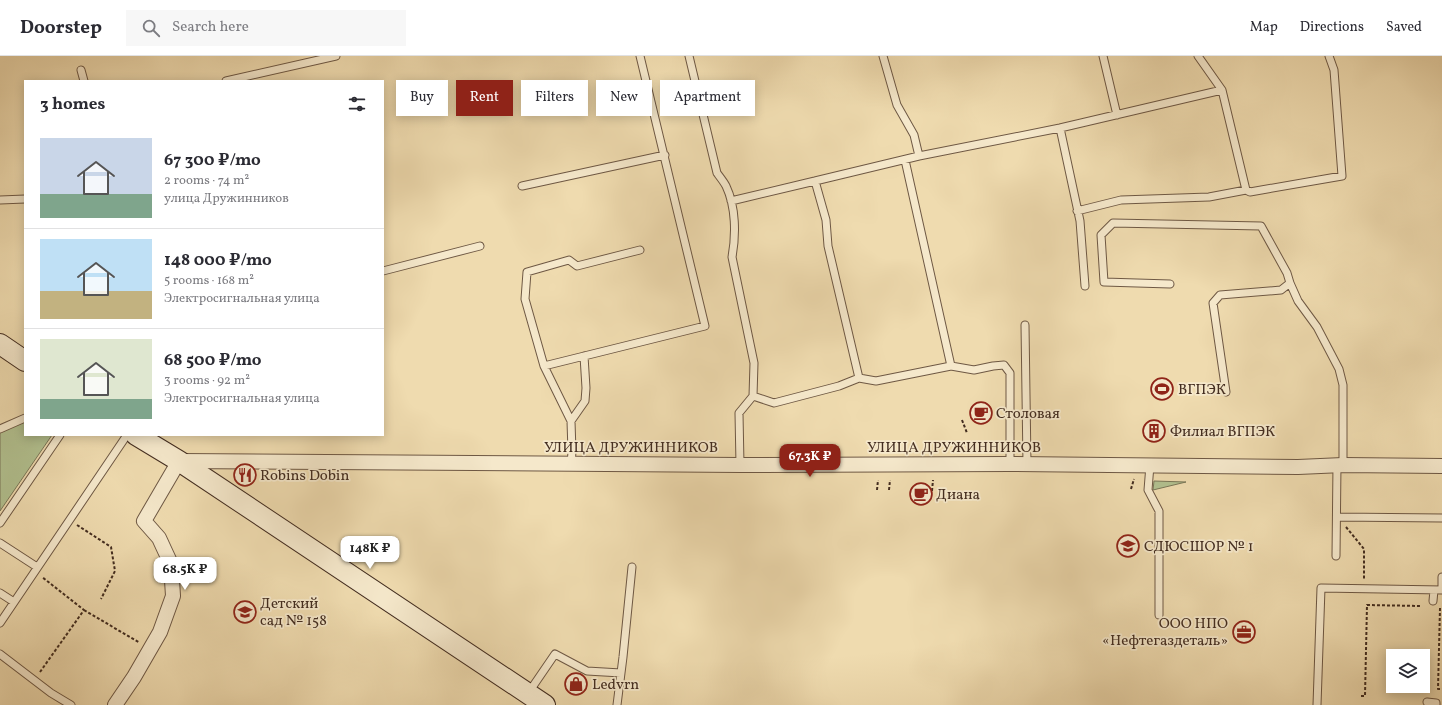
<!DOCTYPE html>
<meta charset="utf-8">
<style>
body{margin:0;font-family:Vollkorn,serif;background:#f7f7f7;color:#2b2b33;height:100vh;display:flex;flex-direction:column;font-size:15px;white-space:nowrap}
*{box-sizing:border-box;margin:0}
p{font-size:13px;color:#7c7c81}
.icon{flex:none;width:22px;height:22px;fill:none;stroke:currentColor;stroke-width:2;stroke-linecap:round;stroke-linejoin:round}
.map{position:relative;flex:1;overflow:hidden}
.panel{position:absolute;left:24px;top:24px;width:360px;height:356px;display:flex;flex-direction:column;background:#fff;border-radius:0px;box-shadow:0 2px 10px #0003}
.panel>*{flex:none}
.hud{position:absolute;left:396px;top:24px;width:380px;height:36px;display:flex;gap:8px}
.buttons{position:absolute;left:1386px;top:593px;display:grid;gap:8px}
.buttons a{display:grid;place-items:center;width:44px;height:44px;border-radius:0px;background:#fff;box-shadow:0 2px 10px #0003;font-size:20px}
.price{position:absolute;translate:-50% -34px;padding:0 9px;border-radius:8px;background:#fff;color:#222;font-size:13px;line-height:26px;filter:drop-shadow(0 1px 2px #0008)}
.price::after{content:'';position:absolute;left:50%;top:24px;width:12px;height:9px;margin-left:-6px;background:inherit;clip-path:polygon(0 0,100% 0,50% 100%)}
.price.current{background:#8f2418;color:#fff}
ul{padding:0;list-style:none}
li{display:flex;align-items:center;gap:12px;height:100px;padding:0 16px}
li+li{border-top:1px solid #e1e1e2}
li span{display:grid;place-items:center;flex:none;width:112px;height:80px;border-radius:0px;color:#555}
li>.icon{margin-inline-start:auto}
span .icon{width:48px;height:48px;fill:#fffc;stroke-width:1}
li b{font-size:17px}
h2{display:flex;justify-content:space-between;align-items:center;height:48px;padding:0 16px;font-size:17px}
.pill{padding:0 14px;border-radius:0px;background:#fff;box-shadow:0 2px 10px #0003;font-size:14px;line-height:36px}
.pill.current{background:#8f2418;color:#fff}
header{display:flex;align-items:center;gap:24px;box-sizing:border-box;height:56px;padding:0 20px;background:#fff;border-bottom:1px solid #e1e1e2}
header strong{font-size:19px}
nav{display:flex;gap:22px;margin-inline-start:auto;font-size:14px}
.search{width:280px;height:36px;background:#f7f7f7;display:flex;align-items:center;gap:10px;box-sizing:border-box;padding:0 14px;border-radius:0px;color:#7c7c81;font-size:15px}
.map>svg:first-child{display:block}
</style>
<header>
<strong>Doorstep</strong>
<div class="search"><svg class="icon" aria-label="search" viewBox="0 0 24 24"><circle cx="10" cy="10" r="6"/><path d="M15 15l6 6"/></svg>Search here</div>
<nav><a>Map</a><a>Directions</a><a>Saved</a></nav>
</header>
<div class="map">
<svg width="1442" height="649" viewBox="0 0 1442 649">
<rect width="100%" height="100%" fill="#efdbaf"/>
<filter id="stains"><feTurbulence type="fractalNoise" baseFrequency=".005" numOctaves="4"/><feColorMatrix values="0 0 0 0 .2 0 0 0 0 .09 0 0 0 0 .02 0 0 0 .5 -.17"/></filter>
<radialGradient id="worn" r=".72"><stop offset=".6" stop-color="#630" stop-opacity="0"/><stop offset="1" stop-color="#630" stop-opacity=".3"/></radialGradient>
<path fill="#b2c190" stroke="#7a7758" d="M25,359V379H52L0,455V373Z
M1154,425L1186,426L1153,434Z"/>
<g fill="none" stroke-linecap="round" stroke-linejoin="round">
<g stroke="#6e5844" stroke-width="9">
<path id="lane" d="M689,0L717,117C720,121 724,126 726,130C736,151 736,179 732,201L754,307L753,340L739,357L740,409
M1103,0L1117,59
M1198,0L1222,34L1246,134
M81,14L84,25
M226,25L336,0
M1060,72L1080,165L1085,230
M919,100L1060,72L1222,34
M522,130L665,99
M0,144L25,143
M731,145L815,125
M1077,155L1121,144L1209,141L1246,134L1250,136L1342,120L1334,14L1329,0
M640,194L577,210L569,204L527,216L525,243L544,310L705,270L640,0
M383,215L480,190
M1170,228L1104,226L1101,179L1113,167L1261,170L1287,217L1290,227L1298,245L1317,271L1339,313L1343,329V409
M1025,269L1027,408
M544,310L571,365L572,396L571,408
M951,310L974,314L993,310L1004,309L1010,317V408
M859,322L876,325L951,310L905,104
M1226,336L1213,247L1220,239L1281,234L1290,227
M753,340L774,347L839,330L859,322L828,190L826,164L815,125L919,100L914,79L897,49L883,0
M571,365L585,345L586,332L584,300
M0,373L25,362
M1150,409L1148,434L1159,455V559
M1337,461L1442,462
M0,467L60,379
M0,487L37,511
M1336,500L1337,409
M1442,534V521
M0,537L14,546
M1433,545L1434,534
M0,567L127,379
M0,598L51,637L71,649
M529,636L555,598L587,615L621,617
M1427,646L1436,647V649
M617,649L623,601L632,511
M1317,649L1321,532L1442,534"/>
</g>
<g stroke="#6e5844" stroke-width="16">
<path id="street" d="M115,649L134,621L160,576L173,540L171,508L159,482L144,465L179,405L740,409L1010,408L1298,411L1343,409L1442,410"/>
</g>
<g stroke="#432d20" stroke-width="22">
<path id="secondary" d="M0,288L25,305
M136,379L179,405L545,649"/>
</g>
<path stroke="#432d20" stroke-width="2" stroke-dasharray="3 2" stroke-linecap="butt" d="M962,364L967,377
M1131,433L1134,423
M877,434L878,424
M889,434L890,424
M932,435L933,424
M77,469L111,491L115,515L101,543
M1346,471L1364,493V524
M1440,552L1438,633H1442
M84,554L140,587
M40,616L84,554L42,521
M1361,640H1365L1367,549L1420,550V549"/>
<use href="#lane" stroke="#f5e8cb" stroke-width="7"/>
<use href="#street" stroke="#f5e8cb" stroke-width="14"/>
<use href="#secondary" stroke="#f5e8cb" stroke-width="20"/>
</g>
<defs>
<g id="stadium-ring" transform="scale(1.15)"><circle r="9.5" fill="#f5e8cb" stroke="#8f2418" stroke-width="1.5"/><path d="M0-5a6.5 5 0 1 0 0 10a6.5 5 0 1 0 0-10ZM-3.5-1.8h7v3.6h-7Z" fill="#8f2418"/></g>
<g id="cafe-ring" transform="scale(1.15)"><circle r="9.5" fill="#f5e8cb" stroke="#8f2418" stroke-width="1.5"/><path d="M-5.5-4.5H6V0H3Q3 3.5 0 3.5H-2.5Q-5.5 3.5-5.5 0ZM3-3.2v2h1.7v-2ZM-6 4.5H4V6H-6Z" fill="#8f2418"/></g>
<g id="building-ring" transform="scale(1.15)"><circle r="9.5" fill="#f5e8cb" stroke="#8f2418" stroke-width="1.5"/><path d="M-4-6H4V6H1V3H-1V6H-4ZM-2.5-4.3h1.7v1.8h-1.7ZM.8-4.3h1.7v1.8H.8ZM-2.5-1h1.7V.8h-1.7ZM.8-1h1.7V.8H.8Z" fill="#8f2418"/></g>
<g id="restaurant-ring" transform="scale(1.15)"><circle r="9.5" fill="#f5e8cb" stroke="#8f2418" stroke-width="1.5"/><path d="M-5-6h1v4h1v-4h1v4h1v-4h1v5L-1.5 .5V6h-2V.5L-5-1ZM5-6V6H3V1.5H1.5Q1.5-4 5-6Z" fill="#8f2418"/></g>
<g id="school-ring" transform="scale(1.15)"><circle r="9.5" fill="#f5e8cb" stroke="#8f2418" stroke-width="1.5"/><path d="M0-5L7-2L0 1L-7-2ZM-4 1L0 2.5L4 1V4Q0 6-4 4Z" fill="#8f2418"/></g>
<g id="office-ring" transform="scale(1.15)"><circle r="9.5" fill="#f5e8cb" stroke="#8f2418" stroke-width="1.5"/><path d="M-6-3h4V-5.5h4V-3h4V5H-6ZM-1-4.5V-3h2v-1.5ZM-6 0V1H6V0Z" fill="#8f2418"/></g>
<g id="shop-ring" transform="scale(1.15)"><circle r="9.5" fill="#f5e8cb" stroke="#8f2418" stroke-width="1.5"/><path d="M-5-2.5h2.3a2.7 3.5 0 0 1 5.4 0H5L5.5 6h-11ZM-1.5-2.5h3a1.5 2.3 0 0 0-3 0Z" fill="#8f2418"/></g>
</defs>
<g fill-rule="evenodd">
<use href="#stadium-ring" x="1162" y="333"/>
<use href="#cafe-ring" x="981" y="357"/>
<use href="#building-ring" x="1154" y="375"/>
<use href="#restaurant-ring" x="245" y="419"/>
<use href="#cafe-ring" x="921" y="438"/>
<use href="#school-ring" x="1128" y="490"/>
<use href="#school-ring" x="245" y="556"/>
<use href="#office-ring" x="1244" y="576"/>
<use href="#shop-ring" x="576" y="628"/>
</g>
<g text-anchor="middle" stroke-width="3.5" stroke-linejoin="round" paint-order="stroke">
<g font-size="15" fill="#432d20" stroke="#f5e8cb" text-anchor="start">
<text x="1178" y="338">ВГПЭК</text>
<text x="996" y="362">Столовая</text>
<text x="1170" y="380">Филиал ВГПЭК</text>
<text x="260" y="424">Robins Dobin</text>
<text x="936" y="443">Диана</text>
<text x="1144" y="495">СДЮСШОР № 1</text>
<text x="260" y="552">Детский<tspan x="260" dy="17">сад № 158</tspan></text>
<text x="1228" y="572" text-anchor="end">ООО НПО<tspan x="1228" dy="17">«Нефтегаздеталь»</tspan></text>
<text x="592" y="633">Ledvrn</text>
</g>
<g font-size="15" fill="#432d20" stroke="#f5e8cb">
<text x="631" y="396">УЛИЦА ДРУЖИННИКОВ</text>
<text x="954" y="396">УЛИЦА ДРУЖИННИКОВ</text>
</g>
</g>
<rect width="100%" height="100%" filter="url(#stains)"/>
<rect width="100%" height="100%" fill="url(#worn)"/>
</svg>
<div class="buttons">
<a><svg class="icon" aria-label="layers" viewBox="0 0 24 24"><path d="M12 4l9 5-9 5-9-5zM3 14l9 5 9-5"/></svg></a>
</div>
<b class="price current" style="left:810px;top:422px">67.3K ₽</b>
<b class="price" style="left:370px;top:514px">148K ₽</b>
<b class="price" style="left:185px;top:535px">68.5K ₽</b>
<div class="hud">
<a class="pill">Buy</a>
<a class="pill current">Rent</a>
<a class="pill">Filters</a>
<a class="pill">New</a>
<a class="pill">Apartment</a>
</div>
<section class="panel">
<h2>3 homes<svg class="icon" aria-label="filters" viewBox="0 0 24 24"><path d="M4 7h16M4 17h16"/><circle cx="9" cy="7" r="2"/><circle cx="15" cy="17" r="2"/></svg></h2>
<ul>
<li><span style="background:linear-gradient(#c9d6e8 70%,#7fa58c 0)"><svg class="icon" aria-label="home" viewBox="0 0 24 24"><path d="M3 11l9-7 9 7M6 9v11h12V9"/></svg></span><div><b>67 300 ₽/mo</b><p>2 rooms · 74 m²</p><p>улица Дружинников</p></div></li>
<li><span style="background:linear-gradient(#bfe0f5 65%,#c2b280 0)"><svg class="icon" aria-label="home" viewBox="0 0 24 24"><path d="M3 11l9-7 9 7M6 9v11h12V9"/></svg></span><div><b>148 000 ₽/mo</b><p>5 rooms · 168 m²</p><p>Электросигнальная улица</p></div></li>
<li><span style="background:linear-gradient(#dfe7d0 75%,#7fa58c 0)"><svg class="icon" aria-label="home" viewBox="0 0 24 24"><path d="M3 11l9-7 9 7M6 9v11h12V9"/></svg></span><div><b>68 500 ₽/mo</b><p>3 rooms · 92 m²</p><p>Электросигнальная улица</p></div></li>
</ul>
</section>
</div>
